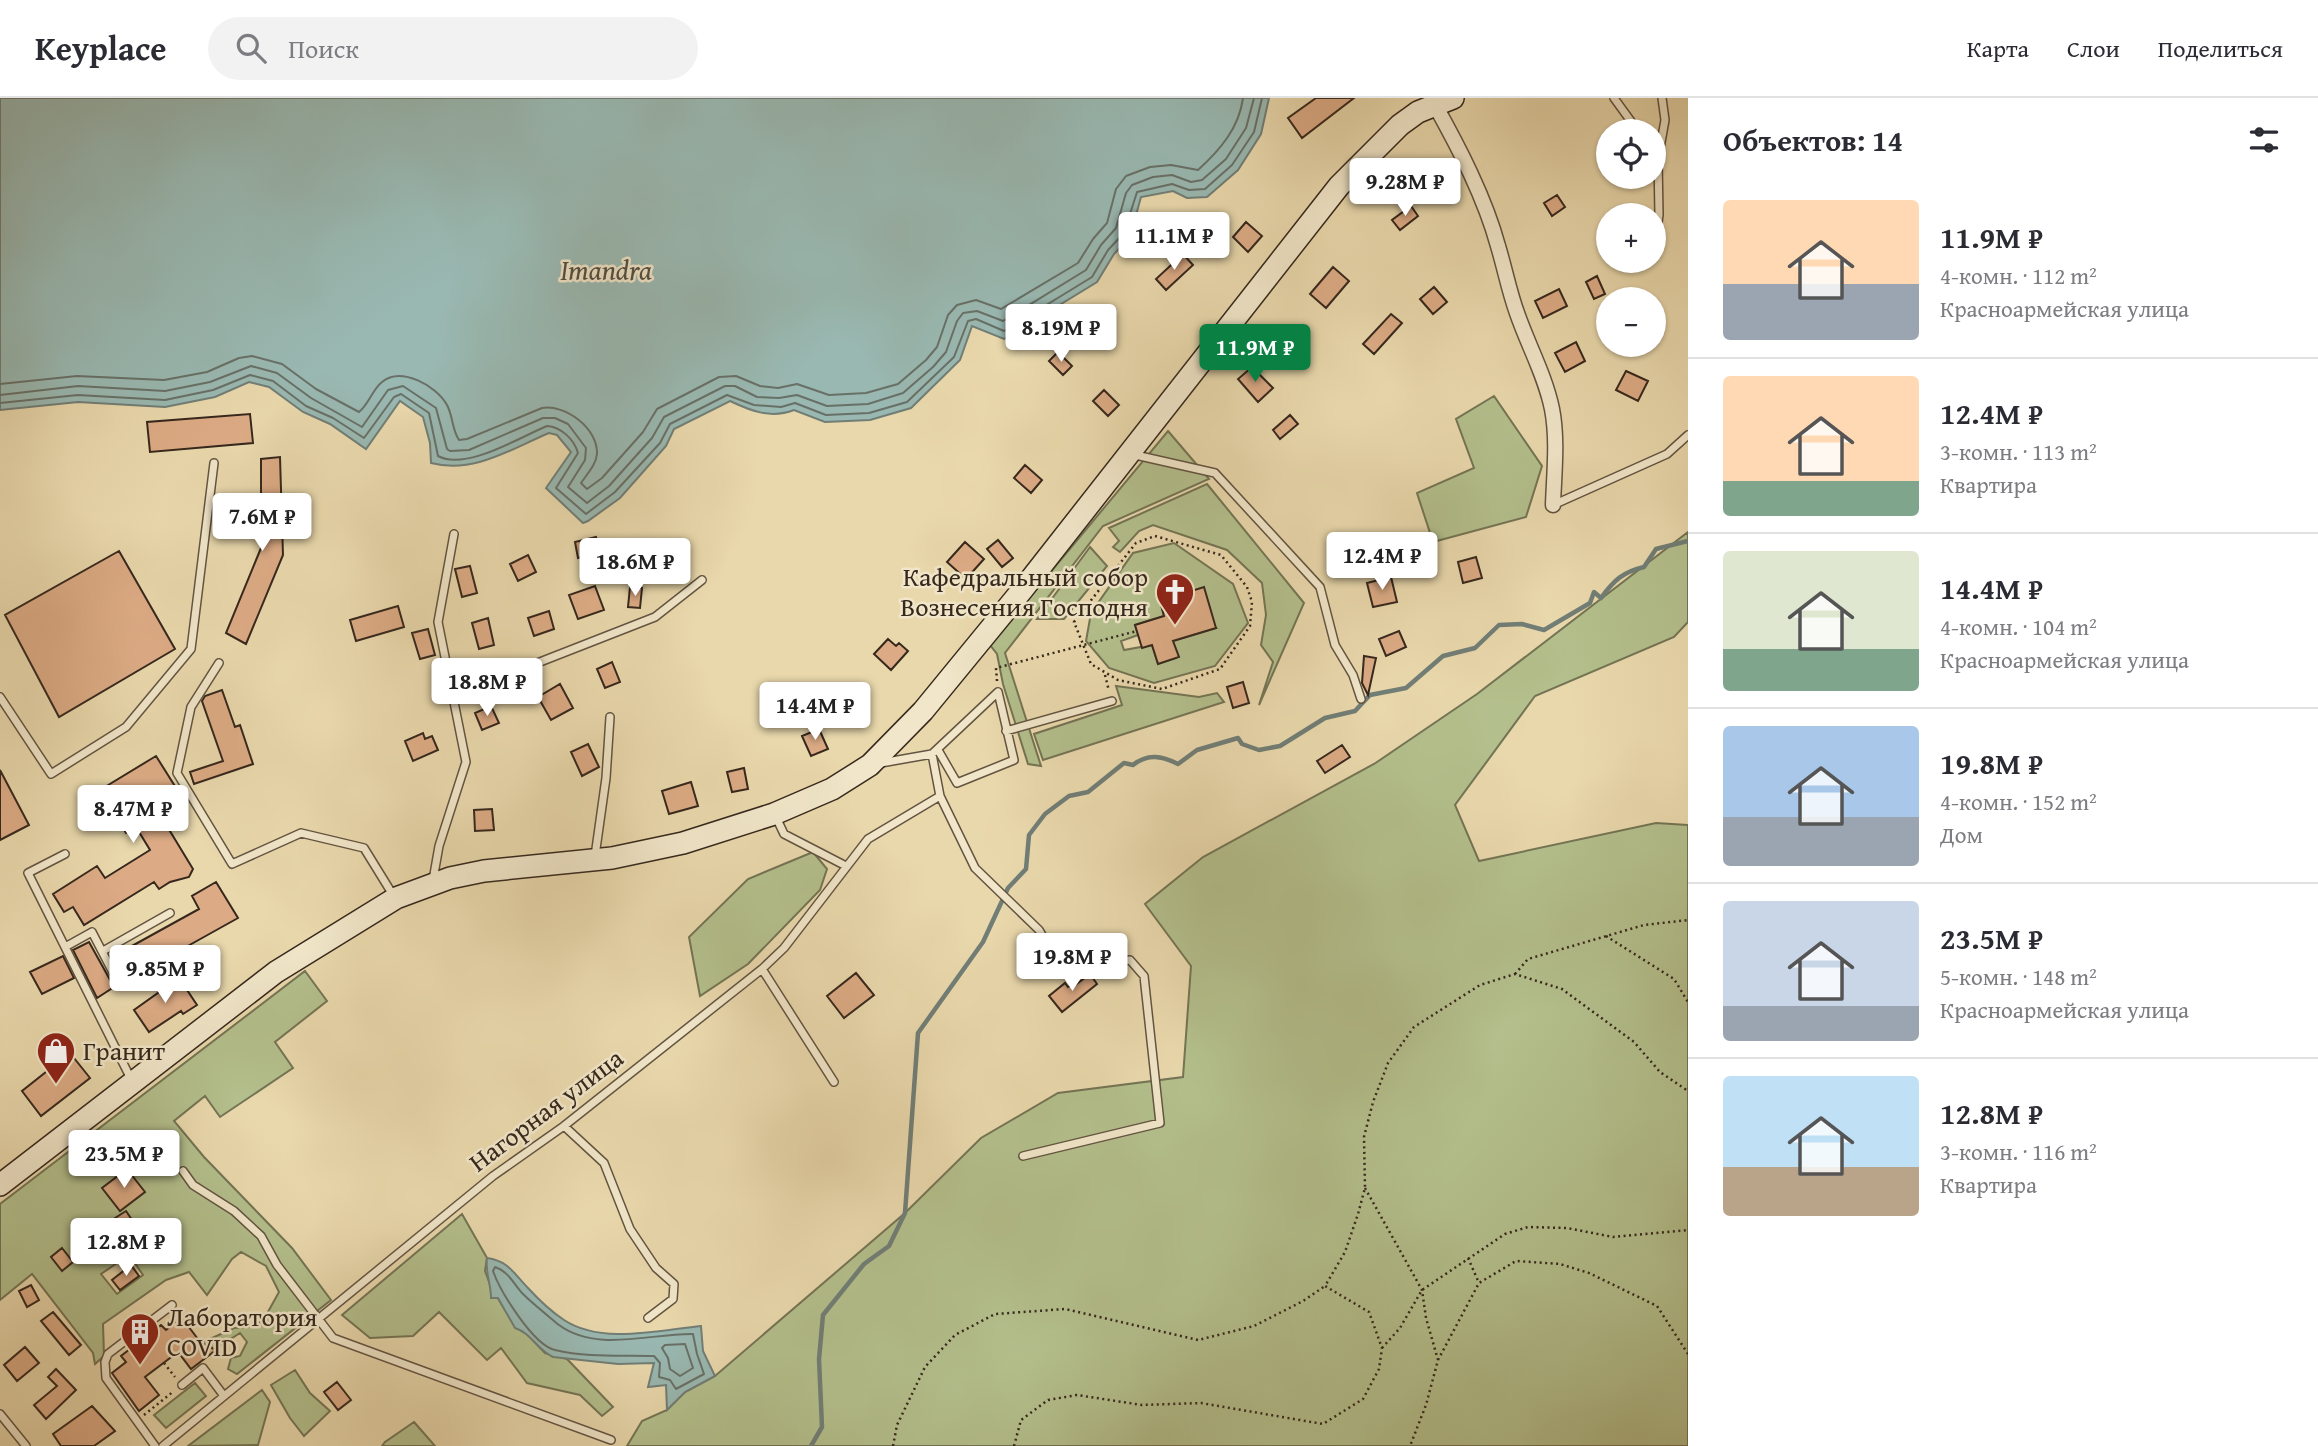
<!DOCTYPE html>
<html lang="ru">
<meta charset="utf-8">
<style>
body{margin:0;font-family:"Gentium Book Plus",serif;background:#f2f2f3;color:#2b2b33;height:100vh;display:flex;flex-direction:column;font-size:26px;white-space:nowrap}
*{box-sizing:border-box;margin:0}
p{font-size:23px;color:#7c7c81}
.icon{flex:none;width:38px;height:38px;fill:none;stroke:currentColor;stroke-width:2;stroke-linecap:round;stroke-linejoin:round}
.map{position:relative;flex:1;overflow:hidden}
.drawer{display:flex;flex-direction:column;background:#fff;width:630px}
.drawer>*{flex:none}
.tools{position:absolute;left:1596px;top:21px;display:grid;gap:14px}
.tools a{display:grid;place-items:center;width:70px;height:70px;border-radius:50%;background:#fff;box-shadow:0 2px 5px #0004;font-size:35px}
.price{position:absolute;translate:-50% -60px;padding:0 16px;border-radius:7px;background:#fff;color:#222;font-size:23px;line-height:46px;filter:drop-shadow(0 2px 4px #0008)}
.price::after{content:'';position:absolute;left:50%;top:42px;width:21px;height:16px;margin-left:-10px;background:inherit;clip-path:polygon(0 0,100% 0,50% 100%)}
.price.active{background:#0b8043;color:#fff}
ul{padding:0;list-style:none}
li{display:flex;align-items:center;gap:21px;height:175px;padding:0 35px}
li+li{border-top:2px solid #e1e1e2}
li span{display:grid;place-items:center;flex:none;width:196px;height:140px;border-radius:7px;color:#555}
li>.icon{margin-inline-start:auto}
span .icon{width:84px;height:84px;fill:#fffc;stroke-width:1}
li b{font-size:30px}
h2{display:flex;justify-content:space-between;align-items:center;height:84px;padding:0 35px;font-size:30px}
header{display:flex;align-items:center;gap:42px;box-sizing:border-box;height:98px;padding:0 35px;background:#fff;border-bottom:2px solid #e1e1e2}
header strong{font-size:33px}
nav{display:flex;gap:38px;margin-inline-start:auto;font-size:24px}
.search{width:490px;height:63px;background:#f2f2f3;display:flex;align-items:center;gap:18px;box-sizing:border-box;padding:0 24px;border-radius:38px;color:#7c7c81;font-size:26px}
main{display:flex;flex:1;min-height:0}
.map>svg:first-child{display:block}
</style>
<header>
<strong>Keyplace</strong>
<div class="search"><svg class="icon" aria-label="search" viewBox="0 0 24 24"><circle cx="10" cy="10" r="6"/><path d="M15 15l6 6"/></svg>Поиск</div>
<nav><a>Карта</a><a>Слои</a><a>Поделиться</a></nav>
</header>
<main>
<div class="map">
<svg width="1688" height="1348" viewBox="0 0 1688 1348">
<rect width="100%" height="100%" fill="#e9d8ac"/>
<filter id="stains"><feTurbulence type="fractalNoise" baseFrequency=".00286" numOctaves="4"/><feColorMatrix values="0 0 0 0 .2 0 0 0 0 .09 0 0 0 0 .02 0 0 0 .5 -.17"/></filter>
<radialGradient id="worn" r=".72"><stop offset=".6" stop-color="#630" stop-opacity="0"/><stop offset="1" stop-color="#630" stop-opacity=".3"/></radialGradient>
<path fill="#b3bf8c" stroke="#747454" stroke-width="2" fill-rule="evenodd" d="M1494,298L1542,368L1526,419L1433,444L1417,395L1474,370L1456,321Z
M1168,333L1209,381L1103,428L1005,555L1041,668L1028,666L1003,586L997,556L990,547Z
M1207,386L1304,505L1259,607L1273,564L1261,547L1266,517L1262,485L1227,452L1153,427L1139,433L1120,454L1113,449L1119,443L1109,430Z
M1688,434V524L1674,539L1535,598L1455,707L1479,763L1656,725L1688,727V1348H627L642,1323L667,1312L685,1294L715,1278L905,1115L981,1040L1058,995L1183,979L1191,868L1145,806L1203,759L1374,666L1477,596Z
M1174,445L1233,486L1248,525L1215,568L1154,585L1109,570L1086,543L1091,515L1133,455ZM1160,503L1216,530L1173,543L1176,560L1158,566L1152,547L1124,552L1121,543L1138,537L1135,527L1164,518Z
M1090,449L1107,468L1064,521H1037Z
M1116,588L1199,599L1217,595L1224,604L1043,662L1034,636L1122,607Z
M813,754L827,771L820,792L748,866L700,898L689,839L748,781Z
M305,873L327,903L275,944L293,970L220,1019L205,998L174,1023L204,1059L292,1150L331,1202L237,1276L228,1271L231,1260L240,1258L247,1244L240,1235L215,1251L201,1245L234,1230L256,1228L264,1221L279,1194L266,1168L241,1154L232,1161L207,1197L189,1174L166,1182L103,1226L104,1258L95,1266L93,1255L32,1176L0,1202V1106ZM139,1150L130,1158L143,1177L117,1196L101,1176Z
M462,1116L487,1160L485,1173L491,1189L516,1230L523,1232L545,1255L567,1261L613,1309L602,1318L580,1297L527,1285L501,1250L487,1262L439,1214L413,1238L370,1240L342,1217Z
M295,1272L310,1295L330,1313L304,1338L290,1320L271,1287Z
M195,1285L206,1298L166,1330L154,1317Z
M262,1292L270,1304L258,1347L188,1348Z
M414,1324L435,1348H382L385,1344Z"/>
<path fill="#99b8b1" stroke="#717e76" stroke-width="2" d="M0,0H1269L1261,36L1238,72L1207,99L1187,100L1173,93L1141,99L1130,139L1114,156L1097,184L1004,241L972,228L960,262L911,310L870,322L825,324L794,312C771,321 751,313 730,303L674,331L666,348L620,400L588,423L583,425L546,390L571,354L557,337L549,335C511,351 474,376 431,365L430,345L423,319L400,303L366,351L330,326L303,314L269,289L249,284L215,299L165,309L78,304L0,312Z
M487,1160C509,1163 514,1176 528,1190C538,1201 552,1214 564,1222C602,1247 660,1232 701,1228L703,1253L715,1278L685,1294L667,1312L666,1287L648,1289L654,1265L618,1266L553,1259C538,1252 531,1235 515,1230L498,1200H491C491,1186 485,1174 487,1160Z"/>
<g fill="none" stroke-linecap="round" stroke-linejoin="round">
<path stroke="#687067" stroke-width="2" d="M0,286L77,278L164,282L207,274L239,260L252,258L282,266L316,291L359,314C369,306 372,292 382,284C401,268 437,288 447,307C453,318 452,332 459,342L467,341L542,310C565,306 598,330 597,356C596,367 587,376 581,385L587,391L602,380L643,334L657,311L719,279L736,278L760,288L778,290L797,286L829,297L866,295L898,286L926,262L937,249L948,217L957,207L976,202L1001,211L1078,165L1093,141L1107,125L1116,91L1126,78L1150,69L1171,67L1198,72C1220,52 1239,30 1243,0
M0,297L78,288L165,293L210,284L251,268L277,275L311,300L362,329L388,292L403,288L436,310L447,351L450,353L469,352L543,320H555L568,326L586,350L585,362L568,389L587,405L609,388L652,340L664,319L725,288H735L757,299L779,300L797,297L827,308L868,306L903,295L933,269L946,254L957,223L963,215L977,213L1003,223L1086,172L1101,147L1116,130L1126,95L1132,87L1153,79L1172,77L1191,84L1202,82L1226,61L1246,30L1254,0
M0,305L78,297L165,302L213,292L250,277L273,283L306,308L333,320L364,340L394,299L401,296L429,315L438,358C466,373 520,339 547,328C561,329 574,341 578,355L556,390L586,416L615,394L660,345L670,326L727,297L754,307L781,309L795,305L826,317L869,315L907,304L954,259L968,223L976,221L1004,233L1092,179L1108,152L1124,135L1137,94L1172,86L1189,92L1205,91L1232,67L1254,34L1262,0
M495,1169C509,1174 513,1185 522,1195C533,1206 547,1217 559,1227C597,1255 651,1235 693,1236L697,1256L704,1276L676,1291L670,1282L659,1279L660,1265L654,1258C622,1257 587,1260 555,1252C533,1247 500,1193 493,1173Z
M685,1246L693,1270L680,1278L670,1271L668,1260L662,1250L665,1247Z"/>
<path stroke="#717e76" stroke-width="4.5" d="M811,1348L822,1329L819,1261L823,1217L864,1166L889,1148L905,1115L918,935L983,844L1008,790L1026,771L1029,737L1045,716L1069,698L1088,694L1124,665L1133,667C1148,655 1162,658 1178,666L1197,652L1238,640L1242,646L1259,652L1280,648L1325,620L1355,613L1370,597L1406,590L1443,558L1475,550L1499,527L1522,526L1544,532L1590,505L1594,494L1601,500C1614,482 1623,474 1644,469L1656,451L1688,443"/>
</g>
<path fill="#dcab85" stroke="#36281d" stroke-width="2" d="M1316,0H1354L1302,40L1288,20Z
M1557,97L1565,109L1552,118L1544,105Z
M1411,108L1418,118L1400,132L1392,122Z
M1246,124L1262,138L1248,154L1233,139Z
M1183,156L1193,167L1166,192L1156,181Z
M1333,169L1349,183L1326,210L1310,196Z
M1597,178L1605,196L1594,201L1586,184Z
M1434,189L1447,204L1433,216L1420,201Z
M1559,191L1567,208L1543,220L1535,203Z
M1391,216L1402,225L1374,256L1363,246Z
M1576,244L1585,263L1565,274L1555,255Z
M1058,254L1072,268L1063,277L1049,263Z
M1252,269L1273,290L1258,304L1238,281Z
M1626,273L1648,283L1638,303L1616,292Z
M1104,292L1119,307L1108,318L1093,303Z
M250,316L253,345L150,354L147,324Z
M1290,317L1298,326L1280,341L1273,332Z
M280,359L283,457L246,546L226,535L261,450V361Z
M1025,367L1042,382L1031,395L1014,380Z
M596,439L600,455L578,460L575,444Z
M998,442L1013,460L1002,469L987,451Z
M965,444L984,461L966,481L947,464Z
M119,453L175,551L59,619L5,517Z
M528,457L536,474L518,483L510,466Z
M1476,459L1482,480L1463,485L1458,464Z
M470,468L477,495L462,499L455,471Z
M1391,479L1397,504L1373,509L1367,485Z
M595,488L604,512L578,521L569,497Z
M630,489L642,490L640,510L628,509Z
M1204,489L1216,530L1173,543L1179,559L1158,566L1152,547L1142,550L1135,527L1164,518L1160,503Z
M398,508L404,529L356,543L350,522Z
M549,513L554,531L534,538L528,520Z
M488,520L494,547L479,551L472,525Z
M428,531L435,557L420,561L412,535Z
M1399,533L1406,549L1386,558L1379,541Z
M888,541L896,548L899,545L908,553L891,572L874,556Z
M1364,558L1376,560L1368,597L1362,585Z
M612,564L620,584L605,590L597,571Z
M1243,584L1249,605L1233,610L1227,589Z
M560,586L573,610L551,622L538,599Z
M222,592L235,629L240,627L253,666L194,686L190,674L223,663L202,603L205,598Z
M491,608L499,625L482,632L475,615Z
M819,631L828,651L811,658L802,638Z
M423,635L425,641L432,638L438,652L413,663L405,643Z
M588,646L599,669L582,678L571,654Z
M1342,647L1350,659L1325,675L1317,663Z
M156,658L183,701L159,715L193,771L189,779L170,784L159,791L154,784L84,827L73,809L64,814L53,796L97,768L105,780L150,752L136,729L126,735L100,692Z
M744,670L748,691L732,694L727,674Z
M0,672L29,727L0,742Z
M691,684L698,708L669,716L662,693Z
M492,711L494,732L475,733L474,712Z
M216,784L238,820L125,883L112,859L199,811L192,798Z
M89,844L114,889L97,900L73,852Z
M63,858L74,880L42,896L30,874Z
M856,875L874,897L844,920L827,898Z
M1090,876L1097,886L1062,914L1049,898L1065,885L1068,889L1073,886L1074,888Z
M179,880L197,907L183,916L181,913L149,934L134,912Z
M70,955L90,980L41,1018L22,993Z
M127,1071L145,1094L120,1113L102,1090Z
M126,1113L134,1125L120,1134L112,1122Z
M62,1150L73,1164L62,1173L51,1159Z
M131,1167L139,1178L120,1192L112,1182Z
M31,1187L39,1202L27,1209L19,1193Z
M53,1214L81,1247L69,1257L41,1223Z
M182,1220L201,1245L216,1252L191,1271L178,1254L145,1279L159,1297L139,1313L112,1275L126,1264L121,1258L152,1234L161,1227L166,1232Z
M25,1249L39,1265L17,1283L4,1267Z
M56,1271L76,1292L46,1321L34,1307L57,1288L48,1279Z
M337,1284L351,1302L338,1312L324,1294Z
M92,1308L115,1333L94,1348H61L53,1336Z"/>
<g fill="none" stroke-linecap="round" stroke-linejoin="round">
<g stroke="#635441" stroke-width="10">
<path id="lane" d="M1614,0L1638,33
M1654,56L1658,61L1659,117L1654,152
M1658,61L1665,22L1662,0
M1131,356L1215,375L1320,489L1335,547L1353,577L1361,601
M1553,407L1667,356L1688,337
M219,565L191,609L177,675L232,766L301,735L364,750L393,797
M452,591L522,571L655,519L702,482
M0,599L51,676L126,629L191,551L214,365
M1006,633L1112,603
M932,656L940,698L975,770L1039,832L1055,860L1070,869L1130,862L1144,878L1160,1025L1023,1058
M881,665L932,656L998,594L1014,662L957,685L938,652
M775,717L784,736L846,768
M65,756L28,775L131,981
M595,758L606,680L610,619
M433,782L439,748L466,664L438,524L454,436
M65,849L92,834L120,888
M103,853L170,815
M762,871L834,984
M564,1028L604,1065L630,1131L656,1170L674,1186L673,1201L648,1220
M183,1073L193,1087L234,1113L261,1138L277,1167L333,1240L611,1342
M182,1287L203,1270L224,1298
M0,1316L26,1348
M155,1348L106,1280L105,1264L108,1256L172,1207
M163,1348L493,1078L564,1028L762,871L784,850L868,741L940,698"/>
</g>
<g stroke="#635441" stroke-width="17">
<path id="street" d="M1435,7C1459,50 1485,100 1498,148C1505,171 1509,193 1517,215C1528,247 1545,277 1552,311C1558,342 1554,376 1553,407"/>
</g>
<g stroke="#36281d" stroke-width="24">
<path id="secondary" d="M0,1087L276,874L396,800L450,780L484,773L612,760L683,745L774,716L832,691L870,667L923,613L1023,491L1339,88L1400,27L1418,14L1453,0"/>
</g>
<path stroke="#36281d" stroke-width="2.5" stroke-dasharray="2 3.5" stroke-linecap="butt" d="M1155,438L1221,457L1247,489L1252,504L1250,528L1220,571L1162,591L1118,582L1091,566L1074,524L1136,445Z
M1105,577L1109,593
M997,583L996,570L1137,533
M1606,838L1674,881L1688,904
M1515,876L1528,861L1644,827L1688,822
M1365,1090L1422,1192L1426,1220L1438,1262L1426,1307L1410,1348
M1468,1160L1479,1185
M1382,1250L1400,1230L1422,1192L1505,1136L1528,1129L1567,1130L1613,1139L1688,1132
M1438,1262L1479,1185L1516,1163L1560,1166L1589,1175L1657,1208L1688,1256
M164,1265L175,1279
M144,1317L174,1293
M893,1348L897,1327L925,1269L955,1237L995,1216L1065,1211L1198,1242L1254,1228L1303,1203L1325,1188
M1014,1348L1021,1322L1048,1302L1077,1297L1142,1307L1201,1305L1323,1326L1363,1301L1379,1271L1382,1250L1369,1214L1325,1188L1345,1154L1358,1116L1365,1090L1364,1039L1373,1004L1388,965L1414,929L1480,887L1515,876L1562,891L1634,944L1660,974L1688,993"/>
<use href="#lane" stroke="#f1e6c9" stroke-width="7"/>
<use href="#street" stroke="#f1e6c9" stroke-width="14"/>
<use href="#secondary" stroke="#f1e6c9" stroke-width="21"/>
</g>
<defs>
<g id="church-pin" transform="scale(2.0125)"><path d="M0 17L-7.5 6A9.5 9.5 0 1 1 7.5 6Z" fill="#8f2418" stroke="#f1e6c9"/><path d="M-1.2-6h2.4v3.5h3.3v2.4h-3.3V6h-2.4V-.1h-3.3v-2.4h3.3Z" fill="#fff"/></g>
<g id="shop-pin" transform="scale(2.0125)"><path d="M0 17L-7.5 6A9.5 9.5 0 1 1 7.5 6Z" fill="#8f2418" stroke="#f1e6c9"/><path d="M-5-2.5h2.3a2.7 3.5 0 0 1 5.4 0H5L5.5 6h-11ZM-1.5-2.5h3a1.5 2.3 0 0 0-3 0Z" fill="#fff"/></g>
<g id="building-pin" transform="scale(2.0125)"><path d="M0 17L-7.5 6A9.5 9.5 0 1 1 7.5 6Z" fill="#8f2418" stroke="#f1e6c9"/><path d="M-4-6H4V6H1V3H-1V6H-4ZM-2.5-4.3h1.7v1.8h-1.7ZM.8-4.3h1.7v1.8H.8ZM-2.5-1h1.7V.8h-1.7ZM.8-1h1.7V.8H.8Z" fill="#fff"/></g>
</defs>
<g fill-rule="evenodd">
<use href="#church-pin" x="1175" y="494"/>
<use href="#shop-pin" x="56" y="953"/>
<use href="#building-pin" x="140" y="1234"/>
</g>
<g text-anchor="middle" stroke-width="5" stroke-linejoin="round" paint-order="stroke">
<g font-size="26" fill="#36281d" stroke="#f1e6c9" text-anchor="start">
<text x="1148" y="488" text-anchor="end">Кафедральный собор<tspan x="1148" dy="30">Вознесения Господня</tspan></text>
<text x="83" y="962">Гранит</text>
<text x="167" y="1228">Лаборатория<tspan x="167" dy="30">COVID</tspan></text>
</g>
<g font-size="26" fill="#36281d" stroke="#f1e6c9">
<text transform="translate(546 1012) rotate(-37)" y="9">Нагорная улица</text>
</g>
<g font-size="28" font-style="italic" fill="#4f4c42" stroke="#f1e6c9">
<text x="606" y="182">Imandra</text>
</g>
</g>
<rect width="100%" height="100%" filter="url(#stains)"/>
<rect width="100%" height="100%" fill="url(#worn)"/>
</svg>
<div class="tools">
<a><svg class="icon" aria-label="locate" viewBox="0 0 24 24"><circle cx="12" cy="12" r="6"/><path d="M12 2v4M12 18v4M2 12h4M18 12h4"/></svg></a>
<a>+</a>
<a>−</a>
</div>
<b class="price" style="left:1405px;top:120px">9.28M ₽</b>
<b class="price" style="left:1174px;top:174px">11.1M ₽</b>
<b class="price" style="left:1061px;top:266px">8.19M ₽</b>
<b class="price active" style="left:1255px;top:286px">11.9M ₽</b>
<b class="price" style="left:262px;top:455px">7.6M ₽</b>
<b class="price" style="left:1382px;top:494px">12.4M ₽</b>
<b class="price" style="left:635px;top:500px">18.6M ₽</b>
<b class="price" style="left:487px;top:620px">18.8M ₽</b>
<b class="price" style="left:815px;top:644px">14.4M ₽</b>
<b class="price" style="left:133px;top:747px">8.47M ₽</b>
<b class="price" style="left:1072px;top:895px">19.8M ₽</b>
<b class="price" style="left:165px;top:907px">9.85M ₽</b>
<b class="price" style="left:124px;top:1092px">23.5M ₽</b>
<b class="price" style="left:126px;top:1180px">12.8M ₽</b>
</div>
<section class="drawer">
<h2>Объектов: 14<svg class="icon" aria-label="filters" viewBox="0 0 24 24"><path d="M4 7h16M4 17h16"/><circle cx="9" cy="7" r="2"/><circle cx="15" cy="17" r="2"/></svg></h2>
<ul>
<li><span style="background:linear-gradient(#ffd9b3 60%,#9aa5b1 0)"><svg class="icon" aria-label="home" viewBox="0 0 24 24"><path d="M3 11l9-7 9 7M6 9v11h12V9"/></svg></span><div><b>11.9M ₽</b><p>4-комн. · 112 m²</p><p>Красноармейская улица</p></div></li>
<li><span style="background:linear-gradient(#ffd9b3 75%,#7fa58c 0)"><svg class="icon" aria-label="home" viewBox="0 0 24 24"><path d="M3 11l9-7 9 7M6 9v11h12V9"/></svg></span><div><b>12.4M ₽</b><p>3-комн. · 113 m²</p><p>Квартира</p></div></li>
<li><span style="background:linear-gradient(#dfe7d0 70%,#7fa58c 0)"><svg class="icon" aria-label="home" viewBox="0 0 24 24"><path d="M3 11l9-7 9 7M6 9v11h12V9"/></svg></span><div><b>14.4M ₽</b><p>4-комн. · 104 m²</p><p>Красноармейская улица</p></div></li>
<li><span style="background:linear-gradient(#a9c7e8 65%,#9aa5b1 0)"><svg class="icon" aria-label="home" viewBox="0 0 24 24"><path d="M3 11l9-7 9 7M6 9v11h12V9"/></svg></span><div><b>19.8M ₽</b><p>4-комн. · 152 m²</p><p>Дом</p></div></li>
<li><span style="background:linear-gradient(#c9d6e8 75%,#9aa5b1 0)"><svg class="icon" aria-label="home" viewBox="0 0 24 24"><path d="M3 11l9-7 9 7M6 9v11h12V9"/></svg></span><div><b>23.5M ₽</b><p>5-комн. · 148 m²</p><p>Красноармейская улица</p></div></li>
<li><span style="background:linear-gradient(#bfe0f5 65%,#b9a48a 0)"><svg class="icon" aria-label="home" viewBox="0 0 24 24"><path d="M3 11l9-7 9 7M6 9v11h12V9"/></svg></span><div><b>12.8M ₽</b><p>3-комн. · 116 m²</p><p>Квартира</p></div></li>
</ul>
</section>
</main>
